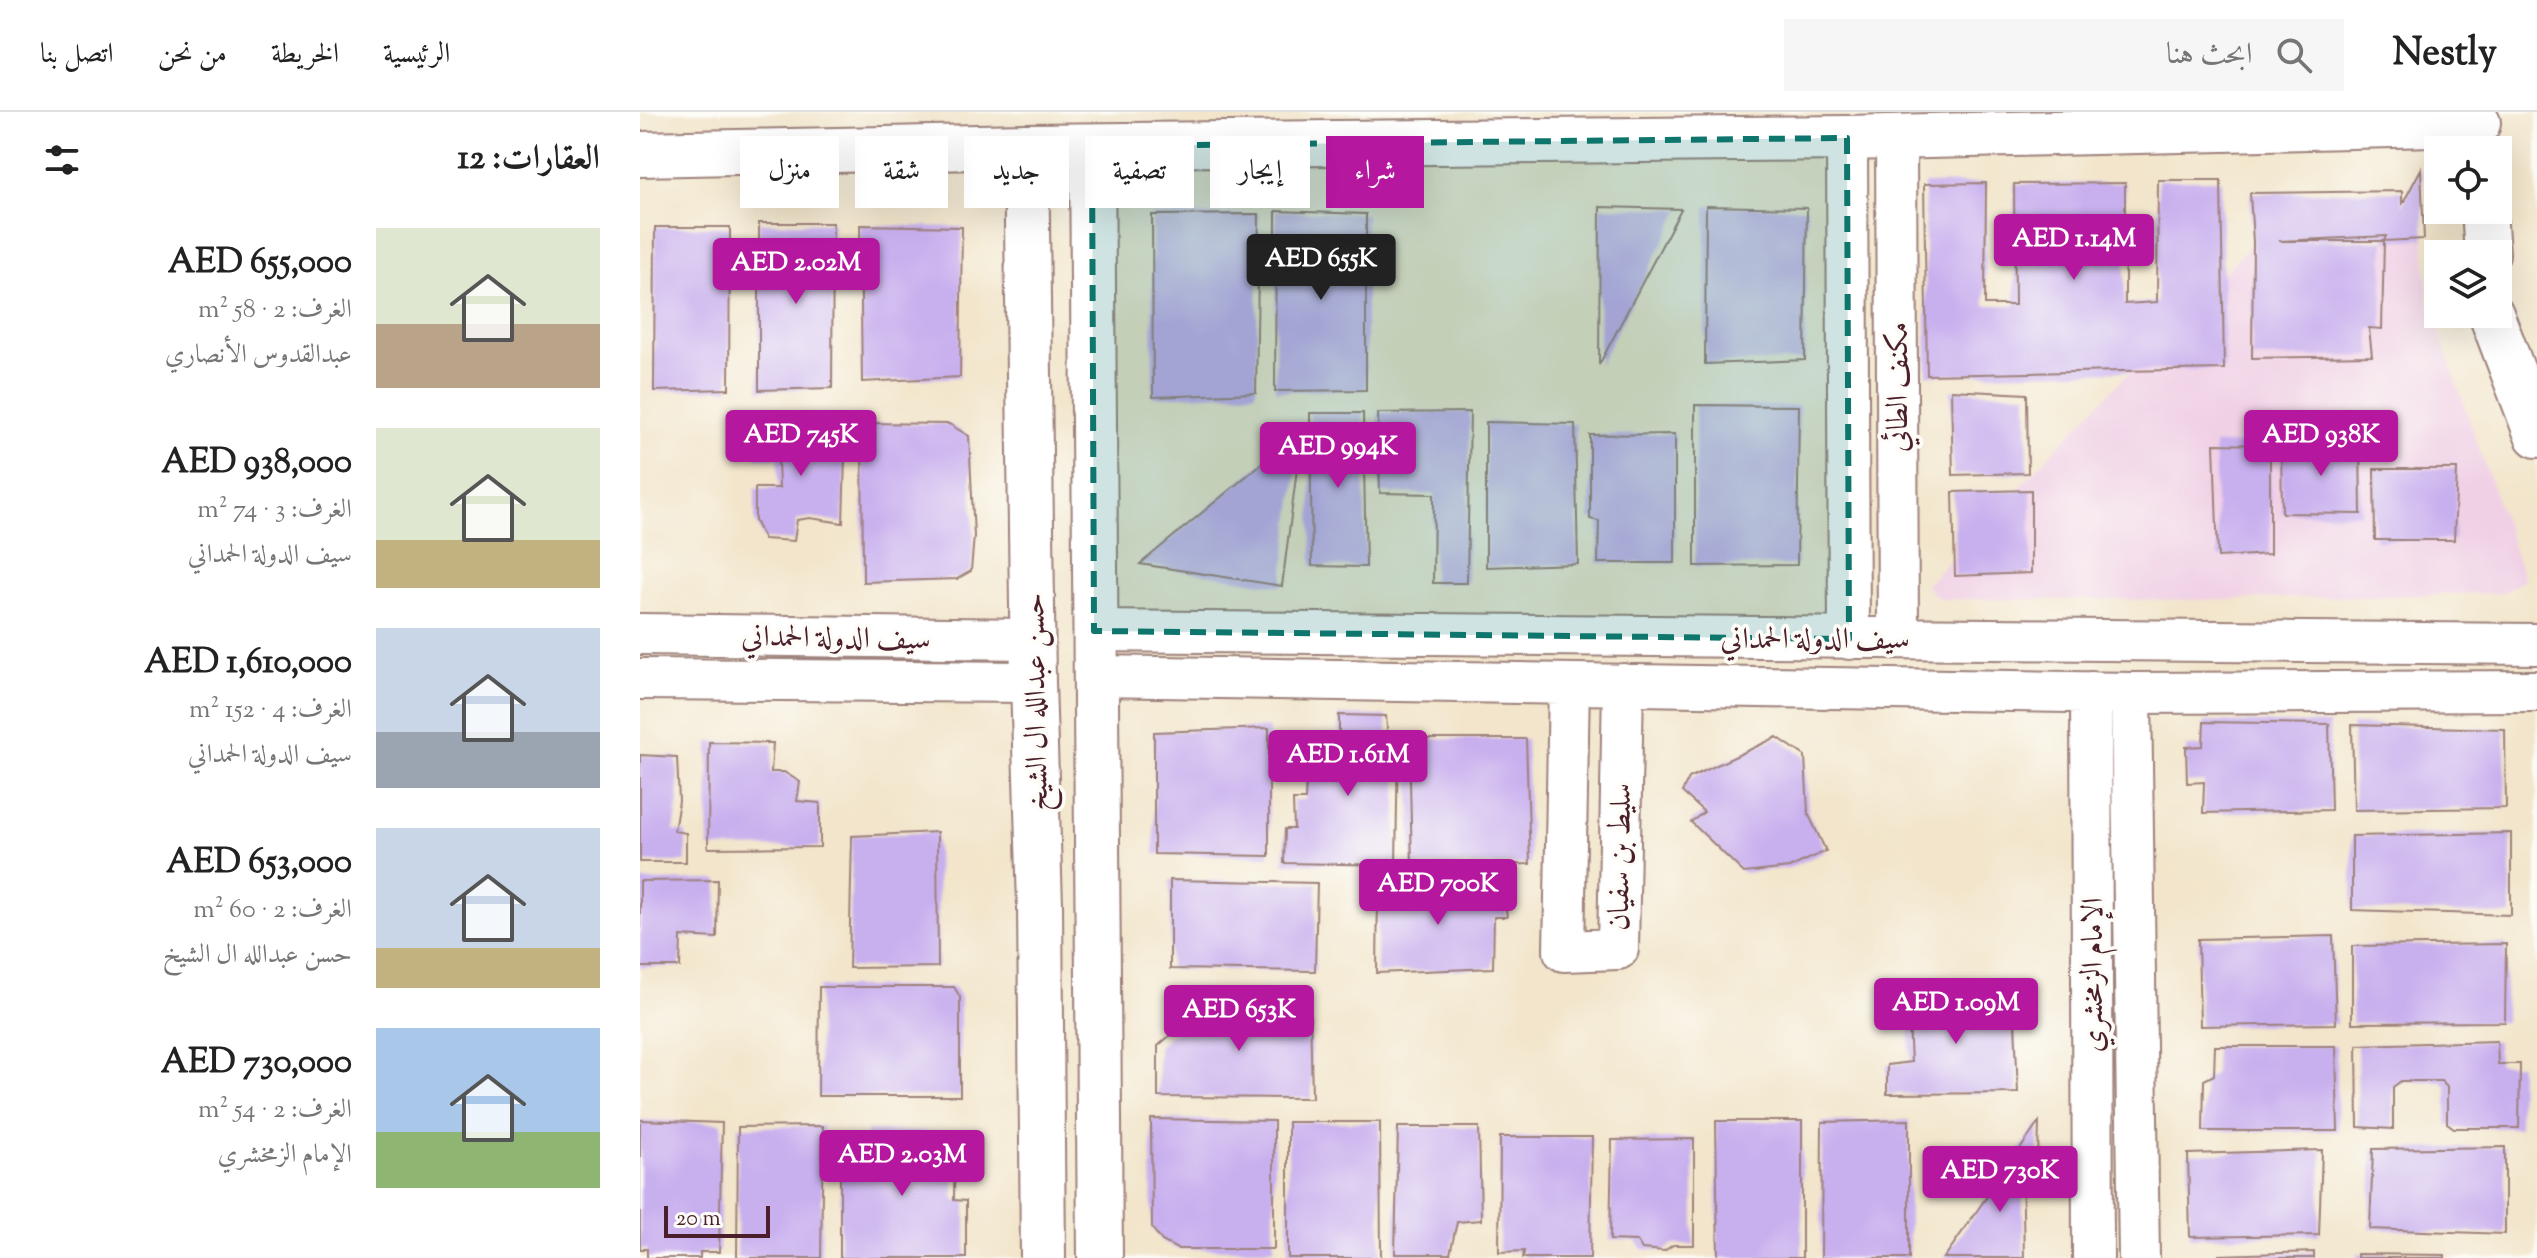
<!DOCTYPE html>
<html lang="ar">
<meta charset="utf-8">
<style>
body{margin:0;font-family:"Sorts Mill Goudy",Amiri,serif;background:#f6f6f6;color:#222;direction:rtl;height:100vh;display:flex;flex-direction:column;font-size:30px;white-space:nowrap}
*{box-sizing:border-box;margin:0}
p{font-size:26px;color:#767676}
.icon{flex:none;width:44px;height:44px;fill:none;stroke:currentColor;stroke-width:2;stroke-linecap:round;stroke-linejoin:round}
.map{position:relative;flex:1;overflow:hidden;direction:ltr}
.sheet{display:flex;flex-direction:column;background:#fff;width:640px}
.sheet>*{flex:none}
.top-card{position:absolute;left:24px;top:24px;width:760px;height:72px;direction:rtl;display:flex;gap:16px}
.tools{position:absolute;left:1784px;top:24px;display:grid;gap:16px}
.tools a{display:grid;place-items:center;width:88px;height:88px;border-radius:0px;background:#fff;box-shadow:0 8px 32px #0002;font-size:40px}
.scale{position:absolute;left:24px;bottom:20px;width:106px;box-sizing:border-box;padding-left:8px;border:4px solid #4a1f2b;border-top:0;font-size:22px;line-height:28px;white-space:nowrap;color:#4a1f2b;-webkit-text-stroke:6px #fdfcf7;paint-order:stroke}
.price{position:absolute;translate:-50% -68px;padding:0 18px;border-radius:8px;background:#b5179e;color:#fff;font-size:26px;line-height:52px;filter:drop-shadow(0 2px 4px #0008)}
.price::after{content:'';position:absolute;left:50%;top:48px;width:24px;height:18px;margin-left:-12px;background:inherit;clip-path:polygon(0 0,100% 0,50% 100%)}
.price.on{background:#222;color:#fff}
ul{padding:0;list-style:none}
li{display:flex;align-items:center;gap:24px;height:200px;padding:0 40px}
li span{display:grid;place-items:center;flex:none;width:224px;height:160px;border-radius:0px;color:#555}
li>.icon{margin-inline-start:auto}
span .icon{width:96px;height:96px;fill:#fffc;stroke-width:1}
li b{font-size:34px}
h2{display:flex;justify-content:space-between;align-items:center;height:96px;padding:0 40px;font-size:34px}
.tag{padding:0 28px;border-radius:0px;background:#fff;box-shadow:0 8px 32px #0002;font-size:28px;line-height:72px}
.tag.on{background:#b5179e;color:#fff}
header{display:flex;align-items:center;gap:48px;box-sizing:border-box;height:112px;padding:0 40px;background:#fff;border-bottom:2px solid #e0e0e0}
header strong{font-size:38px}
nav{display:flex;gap:44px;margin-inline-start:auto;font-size:28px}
.search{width:560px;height:72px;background:#f6f6f6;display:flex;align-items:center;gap:20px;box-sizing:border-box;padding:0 28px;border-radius:0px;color:#767676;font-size:30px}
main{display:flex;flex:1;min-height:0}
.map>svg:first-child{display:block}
</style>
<header>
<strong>Nestly</strong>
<div class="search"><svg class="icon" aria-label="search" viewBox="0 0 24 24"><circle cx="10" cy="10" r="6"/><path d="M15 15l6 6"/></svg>ابحث هنا</div>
<nav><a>الرئيسية</a><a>الخريطة</a><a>من نحن</a><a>اتصل بنا</a></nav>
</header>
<main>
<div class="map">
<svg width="1897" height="1146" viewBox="0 0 1897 1146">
<rect width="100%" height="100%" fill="#fdfcf7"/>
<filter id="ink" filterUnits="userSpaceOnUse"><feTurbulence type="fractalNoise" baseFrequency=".0125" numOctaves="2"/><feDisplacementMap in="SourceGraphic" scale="16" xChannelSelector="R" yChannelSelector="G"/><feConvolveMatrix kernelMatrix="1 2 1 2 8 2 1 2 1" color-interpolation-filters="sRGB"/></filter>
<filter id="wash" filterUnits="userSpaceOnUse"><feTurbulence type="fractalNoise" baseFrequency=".006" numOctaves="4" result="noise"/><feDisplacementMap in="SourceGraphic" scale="32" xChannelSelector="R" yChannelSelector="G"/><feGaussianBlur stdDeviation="1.8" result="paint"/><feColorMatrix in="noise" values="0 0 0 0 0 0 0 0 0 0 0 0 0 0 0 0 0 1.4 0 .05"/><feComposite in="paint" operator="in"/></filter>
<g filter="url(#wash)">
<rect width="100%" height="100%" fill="#f2e5cb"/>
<path fill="#f0d0e5" d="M1784,127L1788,187L1884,467L1863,481L1572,488L1301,487L1285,474L1613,130Z"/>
<g id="blocks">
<path fill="#c8afee" d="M1781,57L1784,127L1744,129L1746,124L1639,129H1744L1742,217L1729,216L1732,244L1612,246L1613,130L1610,81L1762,79V93Z
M1518,68H1581L1584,257L1287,263L1284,72L1346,71L1345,193H1375L1374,72L1485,71V192L1517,190Z
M1066,94L1167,96L1165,248L1065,252Z
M960,95L1041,97L959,253Z
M636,99L726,102V278L635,279Z
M619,102L616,281L513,285L512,103Z
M119,111H193L192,276L119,278Z
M220,113L322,115L320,265L222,270Z
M15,115H90L89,277L14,279Z
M1311,278L1387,282L1388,361L1313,363Z
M1055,293L1159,294L1157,453L1055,454Z
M830,300L827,471H793L794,382L740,381L738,301Z
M670,301H723L726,455L672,454Z
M846,310L935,312L938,452L846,455Z
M222,311L309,312L329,324L334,424L331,459L317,467L223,470Z
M206,312L203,411L170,406L157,408L154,429L124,427L115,409V376H139L138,346H116L115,316Z
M662,318L642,474L500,452Z
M1035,322V451H958L959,409L950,407V323Z
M1720,330L1721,402L1642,401L1641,332Z
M1574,332L1630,333V442L1578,445Z
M1734,357H1817L1814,428H1735Z
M1391,378V461L1315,464L1313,380Z
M699,603L746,604L748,627L758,628L756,753L644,751L645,717H654L653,688H665L668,624L699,632Z
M1564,610L1689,612L1691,698L1563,701L1564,670L1547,671L1546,635L1563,634Z
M1712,613L1865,617L1866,696L1714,698Z
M629,616V744L514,742V620Z
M1137,625L1165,644L1168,701L1186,739L1149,756L1104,761L1051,710L1064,700L1042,680L1049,666Z
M769,627H886L890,752L772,754Z
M69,630L133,631L131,660H144L160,670L157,689L180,691V735L68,736Z
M0,643L37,645L39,689L34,719L46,721V750H0Z
M297,720L298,855L209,856L212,724Z
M1871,721V803L1712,798V724Z
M78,768L77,826L41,824L40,855H0V769Z
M530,768L677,771L675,859L530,857Z
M863,771L867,805H854L853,856L737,861L738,774Z
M1693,824L1696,912L1560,914L1558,827Z
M1866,832L1865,910L1712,911V834Z
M179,875H314L320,885V984H178Z
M1374,886L1378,981L1247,982V953L1271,950L1269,912L1250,915L1247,887Z
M615,889L670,894L672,986L518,985V934L536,918L540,900L557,902L560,893Z
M1857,929L1858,952H1880L1879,1016H1814L1807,1011V975L1801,969H1761L1753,975V1017L1718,1015L1717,933Z
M1575,934H1696L1698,1019H1563L1564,968L1574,963Z
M511,1007L634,1009V1137H537L522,1129L512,1116Z
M0,1008L82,1011L79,1140H60V1146H7V1137H0Z
M1269,1008V1146H1181L1182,1010Z
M1076,1009H1162V1146H1078Z
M648,1010H740L741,1146H648Z
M1399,1010L1398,1050L1382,1051L1384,1146H1304Z
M183,1014L181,1146H97L98,1015Z
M758,1015H839L841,1108L817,1110L810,1142H755Z
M227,1019L315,1020L314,1088L326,1089V1146H200V1058L212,1059V1033H223Z
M860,1025H952L950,1146H883L884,1139L859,1140Z
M1054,1027V1133H1033L1024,1139L1002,1137L997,1129L970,1128L972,1028Z
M1865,1035V1122L1730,1117L1733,1037Z
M1682,1038L1679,1123L1550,1125L1548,1042Z
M1674,1140V1146H1579V1143Z
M1717,1142L1805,1143V1146H1717Z"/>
</g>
</g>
<g filter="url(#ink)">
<use href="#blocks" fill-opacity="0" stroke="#9e827b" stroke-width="2"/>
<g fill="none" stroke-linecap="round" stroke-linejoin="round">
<g stroke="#9e827b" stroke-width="44">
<path id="street" d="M1256,24L1258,525
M1207,26L1209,527
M454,519L1897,532
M0,522L393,527
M456,564L1491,581L1897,579
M0,567L393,570
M929,572L924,839L978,837L983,572
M1451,580L1453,1146
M1491,581L1499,1146"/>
</g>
<g stroke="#9e827b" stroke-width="48">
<path id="secondary" d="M386,34L393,570L400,793L403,1146
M452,34L460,1146
M0,42L386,34L1207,26L1838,11
M1844,98L1847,142
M1851,202L1897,323"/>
</g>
<use href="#street" stroke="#fff" stroke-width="40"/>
<use href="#secondary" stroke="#fff" stroke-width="44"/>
</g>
</g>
<path fill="#0f766e" fill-opacity="0.2" stroke="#0f766e" stroke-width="6" stroke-dasharray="16 10" stroke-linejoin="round" d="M1207,26L1209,527L454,519L452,34Z"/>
<g text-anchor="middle" stroke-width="7" stroke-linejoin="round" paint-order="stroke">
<g font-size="30" fill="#4a1f2b" stroke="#fdfcf7">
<text transform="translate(1257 275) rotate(-90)" y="10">مكنف الطائي</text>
<text transform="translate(196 525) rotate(1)" y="10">سيف الدولة الحمداني</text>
<text x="1175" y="536">سيف الدولة الحمداني</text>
<text transform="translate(395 590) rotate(-91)" y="10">حسن عبدالله ال الشيخ</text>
<text transform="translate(979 745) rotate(-89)" y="10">سليط بن سفيان</text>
<text transform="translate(1452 863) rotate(-90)" y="10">الإمام الزمخشري</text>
</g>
</g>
</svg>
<div class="tools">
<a><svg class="icon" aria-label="locate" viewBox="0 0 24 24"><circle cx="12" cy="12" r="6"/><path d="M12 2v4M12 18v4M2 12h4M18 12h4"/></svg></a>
<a><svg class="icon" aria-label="layers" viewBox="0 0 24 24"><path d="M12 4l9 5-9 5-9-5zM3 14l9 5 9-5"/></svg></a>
</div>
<div class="scale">20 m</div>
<b class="price" style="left:1434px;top:170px">AED 1.14M</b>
<b class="price on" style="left:681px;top:190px">AED 655K</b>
<b class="price" style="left:156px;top:194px">AED 2.02M</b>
<b class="price" style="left:161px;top:366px">AED 745K</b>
<b class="price" style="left:1681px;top:366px">AED 938K</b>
<b class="price" style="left:698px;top:378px">AED 994K</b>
<b class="price" style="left:708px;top:686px">AED 1.61M</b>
<b class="price" style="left:798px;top:815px">AED 700K</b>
<b class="price" style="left:1316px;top:934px">AED 1.09M</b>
<b class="price" style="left:599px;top:941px">AED 653K</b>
<b class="price" style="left:262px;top:1086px">AED 2.03M</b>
<b class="price" style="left:1360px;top:1102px">AED 730K</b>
<div class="top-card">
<a class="tag on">شراء</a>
<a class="tag">إيجار</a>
<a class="tag">تصفية</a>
<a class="tag">جديد</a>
<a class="tag">شقة</a>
<a class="tag">منزل</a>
</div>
</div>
<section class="sheet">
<h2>العقارات: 12<svg class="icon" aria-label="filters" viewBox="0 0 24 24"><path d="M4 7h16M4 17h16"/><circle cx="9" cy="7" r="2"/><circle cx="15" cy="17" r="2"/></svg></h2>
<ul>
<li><span style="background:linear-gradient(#dfe7d0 60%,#b9a48a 0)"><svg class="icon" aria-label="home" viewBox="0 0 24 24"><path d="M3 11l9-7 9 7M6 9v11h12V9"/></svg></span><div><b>AED 655,000</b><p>الغرف: 2 · 58 m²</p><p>عبدالقدوس الأنصاري</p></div></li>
<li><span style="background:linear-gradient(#dfe7d0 70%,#c2b280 0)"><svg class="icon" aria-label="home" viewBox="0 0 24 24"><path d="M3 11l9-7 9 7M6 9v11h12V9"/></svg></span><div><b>AED 938,000</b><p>الغرف: 3 · 74 m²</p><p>سيف الدولة الحمداني</p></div></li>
<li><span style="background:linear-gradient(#c9d6e8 65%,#9aa5b1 0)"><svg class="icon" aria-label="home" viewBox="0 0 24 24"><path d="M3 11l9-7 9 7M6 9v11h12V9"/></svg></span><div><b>AED 1,610,000</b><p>الغرف: 4 · 152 m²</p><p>سيف الدولة الحمداني</p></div></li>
<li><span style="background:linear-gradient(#c9d6e8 75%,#c2b280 0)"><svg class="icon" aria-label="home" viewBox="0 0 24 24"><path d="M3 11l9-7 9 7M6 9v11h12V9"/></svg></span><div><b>AED 653,000</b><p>الغرف: 2 · 60 m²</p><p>حسن عبدالله ال الشيخ</p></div></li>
<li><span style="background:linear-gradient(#a9c7e8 65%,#8fb573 0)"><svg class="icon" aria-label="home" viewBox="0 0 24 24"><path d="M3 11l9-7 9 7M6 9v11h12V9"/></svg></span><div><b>AED 730,000</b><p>الغرف: 2 · 54 m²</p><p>الإمام الزمخشري</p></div></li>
</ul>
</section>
</main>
